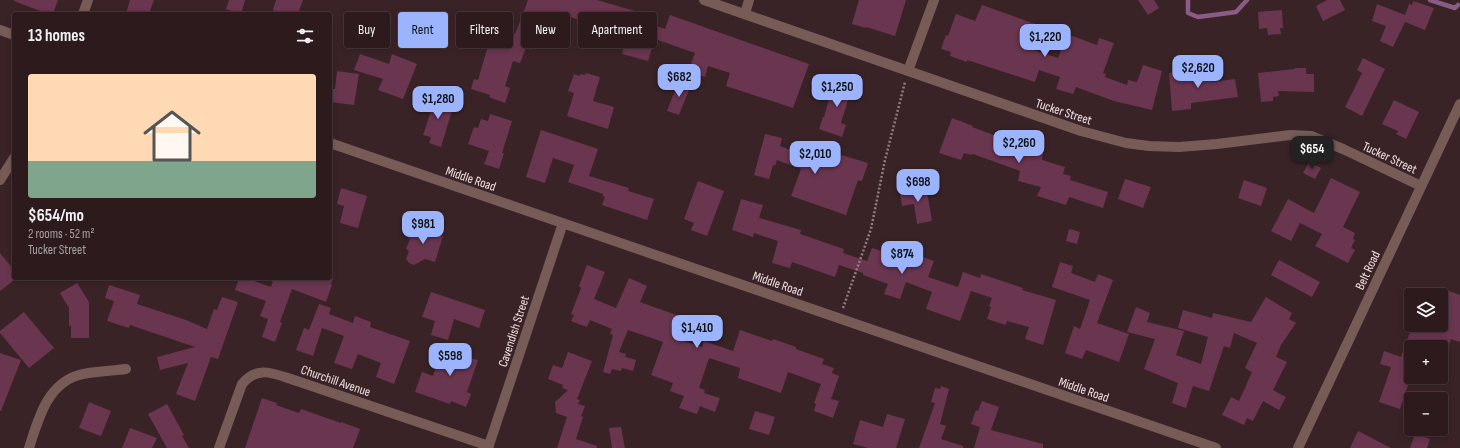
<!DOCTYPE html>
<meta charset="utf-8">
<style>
body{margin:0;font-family:"Sofia Sans Condensed",sans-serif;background:#342326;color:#f1f3f6;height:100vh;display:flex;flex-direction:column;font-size:15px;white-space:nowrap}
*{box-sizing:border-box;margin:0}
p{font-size:13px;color:#a6a1a4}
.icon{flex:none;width:22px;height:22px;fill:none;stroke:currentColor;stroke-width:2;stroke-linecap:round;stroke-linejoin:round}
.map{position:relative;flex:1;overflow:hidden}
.panel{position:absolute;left:12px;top:12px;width:320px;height:268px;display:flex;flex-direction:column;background:#2c1a1d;border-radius:4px;box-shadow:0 2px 6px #0003,0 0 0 1px #48383b}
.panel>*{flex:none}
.banner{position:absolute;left:344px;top:12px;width:380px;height:36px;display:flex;gap:8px}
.tools{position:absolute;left:1404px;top:288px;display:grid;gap:8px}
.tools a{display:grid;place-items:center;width:44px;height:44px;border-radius:4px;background:#2c1a1d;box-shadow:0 2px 6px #0003,0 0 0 1px #48383b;font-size:20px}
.price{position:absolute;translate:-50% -34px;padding:0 9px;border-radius:8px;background:#9cb4fd;color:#111;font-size:13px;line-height:26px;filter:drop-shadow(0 1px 2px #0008)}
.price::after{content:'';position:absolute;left:50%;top:24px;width:12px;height:9px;margin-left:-6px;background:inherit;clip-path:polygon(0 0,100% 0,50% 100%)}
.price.current{background:#222;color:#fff}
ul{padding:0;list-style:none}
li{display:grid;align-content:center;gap:8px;height:212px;padding:0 16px}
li+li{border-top:1px solid #48383b}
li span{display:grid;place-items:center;height:124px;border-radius:4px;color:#555}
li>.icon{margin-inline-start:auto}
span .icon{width:72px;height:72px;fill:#fffc;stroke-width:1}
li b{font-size:17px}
h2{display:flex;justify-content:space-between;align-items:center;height:48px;padding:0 16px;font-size:17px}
.pill{padding:0 14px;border-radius:4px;background:#2c1a1d;box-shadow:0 2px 6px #0003,0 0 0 1px #48383b;font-size:14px;line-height:36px}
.pill.current{background:#9cb4fd;color:#111}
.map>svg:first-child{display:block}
</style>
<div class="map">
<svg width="1460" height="448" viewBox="0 0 1460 448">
<rect width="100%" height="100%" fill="#3a2327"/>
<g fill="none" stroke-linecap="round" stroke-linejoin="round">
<path stroke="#8a5c85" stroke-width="4.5" d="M1188,0V13L1198,17L1236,12L1247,0
M1430,0L1455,8L1458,5"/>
</g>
<path fill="#6a354f" d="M14,0H58L53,14H48L14,1Z
M130,0H154L149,14H126Z
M229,0H245L241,14L226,9Z
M276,0H303L298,14H284L273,10Z
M528,0H597L638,12L636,19L665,29L670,15L809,64L793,108L726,86L730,73L708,66L705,77L688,72L695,53L655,39L648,61L622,54L625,43L606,37L608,31L568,16L559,42L537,34L531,50L526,48L520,63L513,61L505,86L510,88L505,103L489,97L490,95L471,89L474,79L478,80L491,36L498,37L500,33L507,36L509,31L515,34Z
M859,0H906L895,36L866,27V28L852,24Z
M1138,0H1154L1159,8L1148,15Z
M1327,0H1340L1345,10L1323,21L1316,6Z
M1413,1L1434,8L1425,30L1405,22L1393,47L1380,41L1386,26L1372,21L1377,4L1405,15L1409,4L1412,5Z
M982,5L1038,25L1031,49L1058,58L1067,34L1097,45L1099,38L1114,43L1103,73L1106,74L1105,77L1127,85L1128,80L1137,82L1143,65L1162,71L1152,110L1114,101L1076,87L1073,94L1056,89L1060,77L1039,70L1035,82L967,60V62L950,56L951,52L941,49L946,35L948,36L956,14L975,21Z
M1282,10L1283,28H1280L1281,34L1268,35L1267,28L1259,29L1258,12Z
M360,54L389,64L392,54L417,64L403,99L378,90L383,79L354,70Z
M1363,58L1385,69L1362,116L1345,107L1362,73L1357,70Z
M1295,68H1306V74H1314V92L1278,91L1279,96L1273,97V101L1261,102L1258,73L1295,69Z
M1210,70L1212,82L1235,79L1238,97L1191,103V109L1172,111L1169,73Z
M337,71L359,74L354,105L330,102V89H335Z
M586,73L600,77L593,101L614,107L608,129L567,116L574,93L568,91L574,74L580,76V74L585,75Z
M835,78L853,84L841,123L846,125L842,137L819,129L823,117H824Z
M679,80L691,85L679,115L667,111Z
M444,97L455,101L441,147L429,143L431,137L423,135L431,111L426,109L430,99L442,103Z
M1394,100L1419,112L1406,139L1396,134L1398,131L1382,124Z
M490,114L512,121L502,153H504L499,169L484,164L489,151L468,144L474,127L478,128L481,119L488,121Z
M952,118L973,126L972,127L1010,141L1008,146L1032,152V150L1043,152L1042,160L1065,167L1063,174L1071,176L1070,180L1108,192L1103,208L1069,197L1066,205L1037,196L1041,187L1018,181L1020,171L973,154L972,155L964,153L961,160L939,153Z
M541,130L598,149L589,176L629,188L628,191L654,199L647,220L602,205L605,197L603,196V194L568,182L574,165L553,158L545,183L526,177Z
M765,134L782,138L780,146L827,164L831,152L868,163L862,181L858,180L846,215L791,196L801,169L777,160L775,166L773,165L769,179L754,175Z
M1309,162L1321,168L1315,179L1303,173Z
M1331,178L1360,192L1343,227L1355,233L1353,239L1355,240L1351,248L1355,250L1348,263L1315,246L1322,234L1300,223L1291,241L1271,231L1288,199L1314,213Z
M1125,179L1151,187L1143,208L1118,199Z
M1244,180L1267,188L1261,206L1238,198Z
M698,181L724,191L707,236L691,230L694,223L684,219Z
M926,185L932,221L917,224L914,204L902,206L900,193L908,192V188Z
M341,188L367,196L358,228L340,223L344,206L337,204Z
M741,199L763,205L759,218L801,230L800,234L844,249L843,253L867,261L872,248L886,252L887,248L913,256L914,254L934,261L928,277L958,287L963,272L980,278L981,274L1023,288L1022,290L1056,300L1043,345L1025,339L1029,327L1007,321L1006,325L987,319L991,307L989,306L992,298L971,291L960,321L926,309L932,292L906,282L900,299L884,294L888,284L863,275V273L839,265L835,277L792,262L790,268L772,263L778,241L754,233L753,237L732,230Z
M414,223L430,228L429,231L443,236L435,262L425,259L414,265L409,263L406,259L409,251L406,249L410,239L408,238Z
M1069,229L1080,232L1077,244L1066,241Z
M0,253L14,270V278H17L0,291Z
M1279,260L1320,282L1312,297L1271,275Z
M1060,262L1073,266L1071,273L1095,282L1098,274L1113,280L1097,323L1129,334L1119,362L1086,350L1082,359L1065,353L1074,326L1080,329L1090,300L1052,287Z
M587,265L605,272L594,299L616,308L629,278L647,286L640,302L682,317L674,338L702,347L704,341L733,351L740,330L772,341L773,339L796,347V349L824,359L822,364L834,368L832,373L839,376L831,399L839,401L833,418L814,411L816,404L814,403L821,384L788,372L781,393L738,378L740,368L709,358L699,388L705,390L704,393L720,398L715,412L700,406L697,414L679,408L684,396L670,391L673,383L651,375L663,342L628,330L619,352L626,354L625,357L636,360L633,371L622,368L621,371L612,369L610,374L603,372L613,335L610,334L612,329L590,320L587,327L571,321L574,315L571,314L581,288L579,286Z
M239,278H245L271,287L273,282L266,279V278H333L331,284L332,285L326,302L292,289L280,322L282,323L275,342L262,337L268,319L260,316L266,301L235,290Z
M77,283L89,302V338H71V326H69V308L60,293Z
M109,285L140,295L137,304L186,320L207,329L214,309L217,310L222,297L238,302L218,359L211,357L195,401L176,394L188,363L160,370L157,357L195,347L130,325L129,328L107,321L114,301L105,298Z
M1441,288L1460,295V342L1451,339L1447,351L1441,349V347H1411V376L1400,409L1379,402L1391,367L1380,364L1384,351L1401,357L1410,332L1413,333L1416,325H1441Z
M431,292L485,310L479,328L454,319L448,340L431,335L435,321L422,317Z
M1266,297L1292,313L1289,319L1296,323L1281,345L1276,357L1287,362L1273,390L1286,397L1279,410L1263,401L1253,421L1247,418L1244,425L1222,415L1231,397L1239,401L1252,372L1245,368L1257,343L1234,333L1230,348L1224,346L1209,391L1193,386L1186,408L1172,403L1178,383L1144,369L1155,339L1127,332L1136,307L1150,313L1147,322L1184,331L1176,355L1201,364L1208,337L1178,328L1183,310L1212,318L1213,313L1251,322Z
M319,304L331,308L329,314L353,323L355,316L371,322L370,327L410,341L394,384L376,377L381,363L358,354L352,369L334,363L344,336L322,328L313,356L296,350L304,328L309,330Z
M24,312L54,348L29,368L0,333V331Z
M444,344L471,354L470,358L478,360L467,392L471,394L466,407L451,401L450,404L415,392L422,372L433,376Z
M568,352L592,361L577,399L580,400L578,404L585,406L581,416L583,417L576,439L597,446V448H557L567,417L556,413L555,402L568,390L562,388L563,385L548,379L553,365L562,368Z
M0,353L21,360L1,411H0Z
M941,386L949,389L940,424L946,426L941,439L963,446V448H919L935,403L931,402L935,388L940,389Z
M262,398L277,403L276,405L299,413L301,409L341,423V422L360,429L353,448H245Z
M982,401L999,407L991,430L1043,444V448H974L980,427L971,424L976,410L978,411Z
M89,402L111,411L101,436L79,428Z
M167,404L184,435L182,436L189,448H167L148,414Z
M755,411L775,417L769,435L749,429Z
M887,414L905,419L896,448H868L853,444L860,420L883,427Z
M621,427L625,448H612L609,428Z
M130,428L157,438L152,448H122Z
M1358,431L1391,448H1350Z
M1415,434L1430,439L1427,448H1410Z"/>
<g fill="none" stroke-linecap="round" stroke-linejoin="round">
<path stroke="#917e80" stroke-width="2.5" stroke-dasharray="2 2" stroke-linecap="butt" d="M843,308L871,229L885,160L905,82"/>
<path stroke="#775b56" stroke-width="10" d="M704,0L1081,131L1126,143L1149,146L1179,147L1217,144L1290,135L1311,136L1343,149L1421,186
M83,14L88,0
M745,14L749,0
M0,30L14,35
M908,71L934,0
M330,143L1216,448
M0,180L14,158
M29,448C38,420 47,384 79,375C91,371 113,371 126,369
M219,448L242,384C256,367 270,372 288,378L489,446
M488,448L563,223"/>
<path stroke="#775b56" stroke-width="10" d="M1298,448L1460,104"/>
</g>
<g text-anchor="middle" stroke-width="3" stroke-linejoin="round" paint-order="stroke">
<g font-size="13" fill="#f2e2e3" stroke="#3a2327">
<text transform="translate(1064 111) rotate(18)" y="5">Tucker Street</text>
<text transform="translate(1390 157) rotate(25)" y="5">Tucker Street</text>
<text transform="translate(471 178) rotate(19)" y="5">Middle Road</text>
<text transform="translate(1367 270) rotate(-65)" y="5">Belt Road</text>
<text transform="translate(778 283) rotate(19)" y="5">Middle Road</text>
<text transform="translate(513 331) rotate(-72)" y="5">Cavendish Street</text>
<text transform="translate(336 380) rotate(19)" y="5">Churchill Avenue</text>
<text transform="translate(1084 389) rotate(19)" y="5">Middle Road</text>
</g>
</g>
</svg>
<div class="tools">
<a><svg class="icon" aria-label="layers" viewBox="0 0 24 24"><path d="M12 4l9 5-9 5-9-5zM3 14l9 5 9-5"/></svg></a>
<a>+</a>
<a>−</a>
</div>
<b class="price" style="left:1045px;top:58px">$1,220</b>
<b class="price" style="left:1198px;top:89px">$2,620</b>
<b class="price" style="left:679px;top:98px">$682</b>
<b class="price" style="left:837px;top:108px">$1,250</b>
<b class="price" style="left:438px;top:120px">$1,280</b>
<b class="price" style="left:1019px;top:164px">$2,260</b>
<b class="price current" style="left:1312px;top:170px">$654</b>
<b class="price" style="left:815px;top:175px">$2,010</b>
<b class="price" style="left:918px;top:203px">$698</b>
<b class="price" style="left:423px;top:245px">$981</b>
<b class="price" style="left:902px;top:275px">$874</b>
<b class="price" style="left:697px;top:349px">$1,410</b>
<b class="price" style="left:450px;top:377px">$598</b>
<div class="banner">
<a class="pill">Buy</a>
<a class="pill current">Rent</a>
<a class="pill">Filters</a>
<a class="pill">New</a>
<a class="pill">Apartment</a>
</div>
<section class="panel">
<h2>13 homes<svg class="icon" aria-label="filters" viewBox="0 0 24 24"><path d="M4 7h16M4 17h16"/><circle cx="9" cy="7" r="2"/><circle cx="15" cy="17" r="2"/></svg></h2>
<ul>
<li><span style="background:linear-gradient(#ffd9b3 70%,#7fa58c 0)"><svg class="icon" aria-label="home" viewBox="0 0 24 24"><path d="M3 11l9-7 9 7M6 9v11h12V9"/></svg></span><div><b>$654/mo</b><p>2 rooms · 52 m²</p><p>Tucker Street</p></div></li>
</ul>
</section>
</div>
